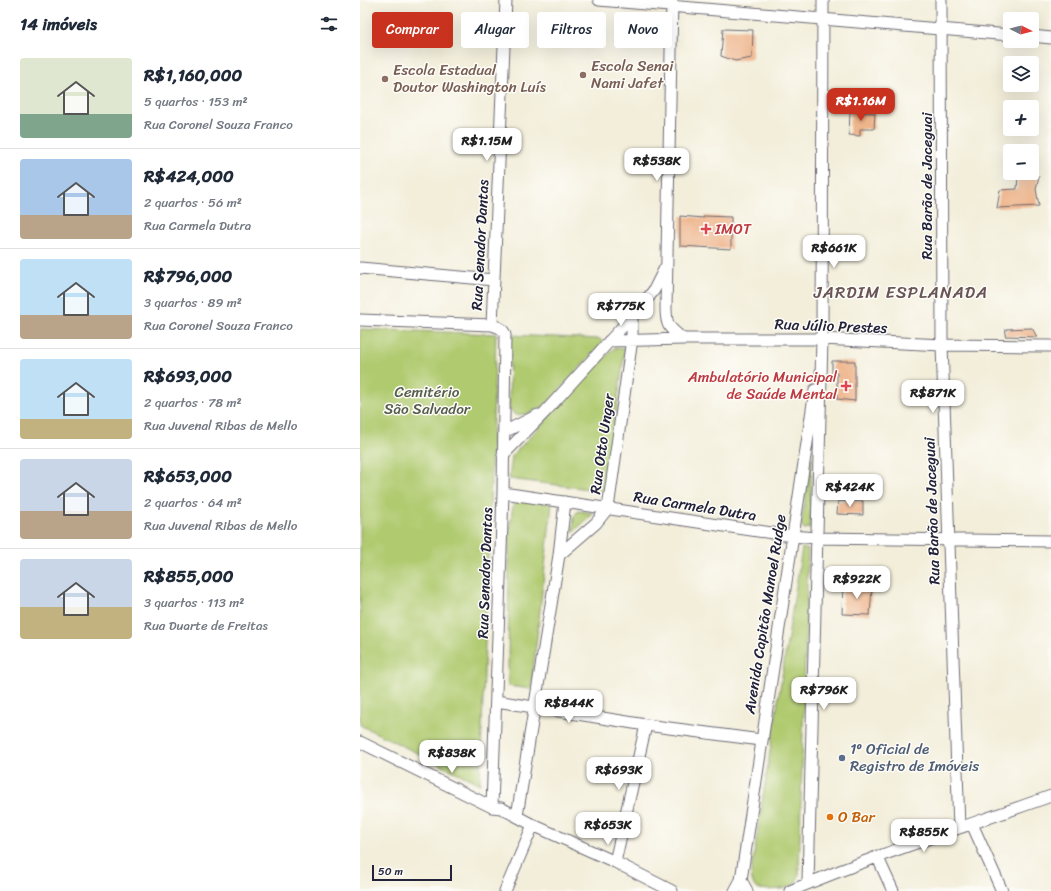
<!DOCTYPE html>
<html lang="pt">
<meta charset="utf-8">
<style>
body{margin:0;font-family:Sriracha,sans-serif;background:#f2f2f3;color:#1f2937;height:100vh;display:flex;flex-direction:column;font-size:15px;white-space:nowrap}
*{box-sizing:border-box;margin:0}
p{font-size:13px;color:#747a83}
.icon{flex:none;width:22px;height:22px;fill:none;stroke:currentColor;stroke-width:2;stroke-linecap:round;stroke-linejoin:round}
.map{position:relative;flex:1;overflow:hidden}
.drawer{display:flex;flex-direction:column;background:#fff;width:360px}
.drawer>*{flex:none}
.top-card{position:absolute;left:12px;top:12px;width:380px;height:36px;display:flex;gap:8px}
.needle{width:26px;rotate:96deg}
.buttons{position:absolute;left:643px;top:12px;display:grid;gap:8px}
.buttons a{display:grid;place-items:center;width:36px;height:36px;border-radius:4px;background:#fff;box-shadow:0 4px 16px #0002;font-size:20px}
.scale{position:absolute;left:12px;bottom:10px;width:80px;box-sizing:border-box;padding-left:4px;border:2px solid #22223b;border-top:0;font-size:11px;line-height:14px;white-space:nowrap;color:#22223b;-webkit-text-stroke:3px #fdfcf7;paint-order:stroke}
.price{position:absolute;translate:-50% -34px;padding:0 9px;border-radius:8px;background:#fff;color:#222;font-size:13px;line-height:26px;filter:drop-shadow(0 1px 2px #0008)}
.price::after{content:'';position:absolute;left:50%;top:24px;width:12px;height:9px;margin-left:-6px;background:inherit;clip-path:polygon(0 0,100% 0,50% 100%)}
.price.on{background:#c8321e;color:#fff}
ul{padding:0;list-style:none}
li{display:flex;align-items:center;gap:12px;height:100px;padding:0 20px}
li+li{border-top:1px solid #e0e1e3}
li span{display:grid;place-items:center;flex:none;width:112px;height:80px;border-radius:4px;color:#555}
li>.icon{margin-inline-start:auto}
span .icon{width:48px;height:48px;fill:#fffc;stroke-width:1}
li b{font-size:17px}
h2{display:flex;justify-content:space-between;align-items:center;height:48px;padding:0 20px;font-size:17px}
.pill{padding:0 14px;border-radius:4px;background:#fff;box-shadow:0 4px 16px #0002;font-size:14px;line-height:36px}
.pill.on{background:#c8321e;color:#fff}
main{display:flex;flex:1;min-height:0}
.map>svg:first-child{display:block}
</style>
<main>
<section class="drawer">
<h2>14 imóveis<svg class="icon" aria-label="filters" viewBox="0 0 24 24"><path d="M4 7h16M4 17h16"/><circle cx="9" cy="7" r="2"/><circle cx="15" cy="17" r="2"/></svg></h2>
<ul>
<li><span style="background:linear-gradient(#dfe7d0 70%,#7fa58c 0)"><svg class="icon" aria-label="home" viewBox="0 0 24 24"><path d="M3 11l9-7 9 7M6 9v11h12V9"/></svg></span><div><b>R$1,160,000</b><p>5 quartos · 153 m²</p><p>Rua Coronel Souza Franco</p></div></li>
<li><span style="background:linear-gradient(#a9c7e8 70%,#b9a48a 0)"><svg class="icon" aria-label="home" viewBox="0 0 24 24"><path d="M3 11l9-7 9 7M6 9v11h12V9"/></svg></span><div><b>R$424,000</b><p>2 quartos · 56 m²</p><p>Rua Carmela Dutra</p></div></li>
<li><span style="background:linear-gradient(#bfe0f5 70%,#b9a48a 0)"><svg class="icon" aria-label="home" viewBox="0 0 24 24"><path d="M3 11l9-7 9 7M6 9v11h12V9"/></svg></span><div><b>R$796,000</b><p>3 quartos · 89 m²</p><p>Rua Coronel Souza Franco</p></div></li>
<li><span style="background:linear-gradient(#bfe0f5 75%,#c2b280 0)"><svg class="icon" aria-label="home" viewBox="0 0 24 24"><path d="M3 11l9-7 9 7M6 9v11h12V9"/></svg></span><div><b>R$693,000</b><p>2 quartos · 78 m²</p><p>Rua Juvenal Ribas de Mello</p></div></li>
<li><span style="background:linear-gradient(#c9d6e8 65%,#b9a48a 0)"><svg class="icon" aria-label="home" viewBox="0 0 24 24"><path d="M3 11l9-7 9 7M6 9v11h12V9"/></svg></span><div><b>R$653,000</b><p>2 quartos · 64 m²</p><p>Rua Juvenal Ribas de Mello</p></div></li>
<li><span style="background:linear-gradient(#c9d6e8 60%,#c2b280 0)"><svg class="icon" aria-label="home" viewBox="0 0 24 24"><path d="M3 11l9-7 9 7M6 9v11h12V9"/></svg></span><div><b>R$855,000</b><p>3 quartos · 113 m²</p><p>Rua Duarte de Freitas</p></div></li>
</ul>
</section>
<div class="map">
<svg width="691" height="891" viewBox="0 0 691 891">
<rect width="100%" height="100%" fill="#fdfcf7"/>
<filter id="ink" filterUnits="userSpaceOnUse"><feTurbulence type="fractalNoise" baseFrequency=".025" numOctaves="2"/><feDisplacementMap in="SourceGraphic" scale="8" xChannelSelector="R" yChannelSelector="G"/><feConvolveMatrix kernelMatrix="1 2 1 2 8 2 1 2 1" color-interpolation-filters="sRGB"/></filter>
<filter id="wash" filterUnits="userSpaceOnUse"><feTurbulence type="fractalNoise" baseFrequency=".012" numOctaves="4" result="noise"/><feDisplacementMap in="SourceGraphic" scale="16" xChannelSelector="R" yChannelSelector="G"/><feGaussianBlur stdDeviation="0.9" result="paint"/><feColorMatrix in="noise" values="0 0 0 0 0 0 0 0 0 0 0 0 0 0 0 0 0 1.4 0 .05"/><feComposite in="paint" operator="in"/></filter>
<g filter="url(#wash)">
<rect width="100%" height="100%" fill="#f3eeda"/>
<path fill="#b0ca70" stroke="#697656" d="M0,329L136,334L120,784L0,725Z
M150,335L240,339L243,342L185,406L167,414L155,415L149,408Z
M254,348L265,349L245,491L149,479L152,456Z
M452,457L450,528L444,529L441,525Z
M160,499L192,504L171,689L148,686L149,534L153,505Z
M218,511L234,513L213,532L214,516Z
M442,548L448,549L439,873C438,878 437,882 433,885C427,890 402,891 396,888C392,884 392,879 391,873Z"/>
<g id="blocks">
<path fill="#eeb48a" d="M363,29L393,30L392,58L375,61L361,56Z
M490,112L515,113L514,129H500V136L489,135Z
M658,176H679L676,189L679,206L637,208L640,190L657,189Z
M320,216L344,218V216L371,217V249L320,246Z
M672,328L677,337L645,336L646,329Z
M472,361H495V401L477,399V373H472Z
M478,501H503V515L477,514Z
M483,585L512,587L510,615L482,614Z"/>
</g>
</g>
<g filter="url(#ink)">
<use href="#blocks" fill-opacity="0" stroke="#6b6973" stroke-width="1"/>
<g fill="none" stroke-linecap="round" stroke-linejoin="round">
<g stroke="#6b6973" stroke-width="13">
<path id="minor" d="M239,0L650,35
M312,0L306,308C306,326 309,328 323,339
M581,0L582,345L599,828
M672,36L691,38
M0,268L134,280
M0,320L132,325C138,327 143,328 145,335L143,493L132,807
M132,325L146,0
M249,341L323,339H462L582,345L691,346
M144,432L178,415
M143,455L185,412L285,302L294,290L305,268
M143,493L432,536L457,538L691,541
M199,555L236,523L248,508L272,339V316
M136,701L286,725L401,740
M0,742L132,807L141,808L173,825L255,862L312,891
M157,816L199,555L205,502
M612,824L642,891
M517,856L533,891
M255,862L286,725
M381,880L387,891
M448,883L462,339L463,0
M145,891L173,825
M375,891L381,880L455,390
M430,891C515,855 604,827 691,796"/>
</g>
<use href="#minor" stroke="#fff" stroke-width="11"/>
</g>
</g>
<g fill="#8d6e63" stroke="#fdfcf7" stroke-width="1.5">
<circle cx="223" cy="75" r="4"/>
<circle cx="25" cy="79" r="4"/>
</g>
<g fill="#e0444e" stroke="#fdfcf7" stroke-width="1.5">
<path d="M344 223h4v4h4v4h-4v4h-4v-4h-4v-4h4z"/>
<path d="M484 380h4v4h4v4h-4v4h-4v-4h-4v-4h4z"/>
</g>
<circle fill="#5c6f8a" stroke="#fdfcf7" stroke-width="1.5" cx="482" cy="758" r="4"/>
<circle fill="#e8710a" stroke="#fdfcf7" stroke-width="1.5" cx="470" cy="817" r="4"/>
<g text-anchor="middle" stroke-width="3" stroke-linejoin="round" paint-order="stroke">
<g font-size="15" fill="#785e54" stroke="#fdfcf7" text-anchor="start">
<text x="231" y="71">Escola Senai<tspan x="231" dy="17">Nami Jafet</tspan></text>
<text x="33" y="75">Escola Estadual<tspan x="33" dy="17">Doutor Washington Luís</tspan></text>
</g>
<g font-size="15" fill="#22223b" stroke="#fdfcf7">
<text transform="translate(567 186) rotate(-90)" y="5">Rua Barão de Jaceguai</text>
<text transform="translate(120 245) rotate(-87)" y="5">Rua Senador Dantas</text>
<text transform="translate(471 326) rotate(2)" y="5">Rua Júlio Prestes</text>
<text transform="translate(242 444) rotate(-82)" y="5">Rua Otto Unger</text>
<text transform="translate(335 506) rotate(9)" y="5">Rua Carmela Dutra</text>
<text transform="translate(572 511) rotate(-92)" y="5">Rua Barão de Jaceguai</text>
<text transform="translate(125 573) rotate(-88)" y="5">Rua Senador Dantas</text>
<text transform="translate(405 614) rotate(-81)" y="5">Avenida Capitão Manoel Rudge</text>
</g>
<g font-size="15" fill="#be3a42" stroke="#fdfcf7" text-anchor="start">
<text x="355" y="234">IMOT</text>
<text x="477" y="382" text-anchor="end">Ambulatório Municipal<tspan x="477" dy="17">de Saúde Mental</tspan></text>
</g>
<g font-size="15" fill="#545d4e" stroke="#fdfcf7">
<text x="67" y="397">Cemitério<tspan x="67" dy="17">São Salvador</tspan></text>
</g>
<g font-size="15" fill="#4e5e75" stroke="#fdfcf7" text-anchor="start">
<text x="490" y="754">1º Oficial de<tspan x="490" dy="17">Registro de Imóveis</tspan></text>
</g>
<g font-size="15" fill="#c56008" stroke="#fdfcf7" text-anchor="start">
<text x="478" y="822">O Bar</text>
</g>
<g font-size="17" letter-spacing="1" fill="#695557" stroke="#fdfcf7">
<text x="541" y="298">JARDIM ESPLANADA</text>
</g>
</g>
</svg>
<div class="buttons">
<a><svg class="needle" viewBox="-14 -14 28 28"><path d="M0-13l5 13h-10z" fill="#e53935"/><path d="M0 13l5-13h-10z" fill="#747a83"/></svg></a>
<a><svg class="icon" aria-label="layers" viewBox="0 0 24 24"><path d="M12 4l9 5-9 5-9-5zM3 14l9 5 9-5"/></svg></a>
<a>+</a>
<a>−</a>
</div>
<div class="scale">50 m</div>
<b class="price on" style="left:501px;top:122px">R$1.16M</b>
<b class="price" style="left:127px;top:162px">R$1.15M</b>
<b class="price" style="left:297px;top:182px">R$538K</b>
<b class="price" style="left:474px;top:269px">R$661K</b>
<b class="price" style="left:261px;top:327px">R$775K</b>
<b class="price" style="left:573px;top:414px">R$871K</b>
<b class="price" style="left:490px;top:508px">R$424K</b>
<b class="price" style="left:497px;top:600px">R$922K</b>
<b class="price" style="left:464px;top:711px">R$796K</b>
<b class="price" style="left:209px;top:724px">R$844K</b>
<b class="price" style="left:92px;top:774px">R$838K</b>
<b class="price" style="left:259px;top:791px">R$693K</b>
<b class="price" style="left:248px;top:846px">R$653K</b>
<b class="price" style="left:564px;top:853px">R$855K</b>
<div class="top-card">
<a class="pill on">Comprar</a>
<a class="pill">Alugar</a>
<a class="pill">Filtros</a>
<a class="pill">Novo</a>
</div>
</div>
</main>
